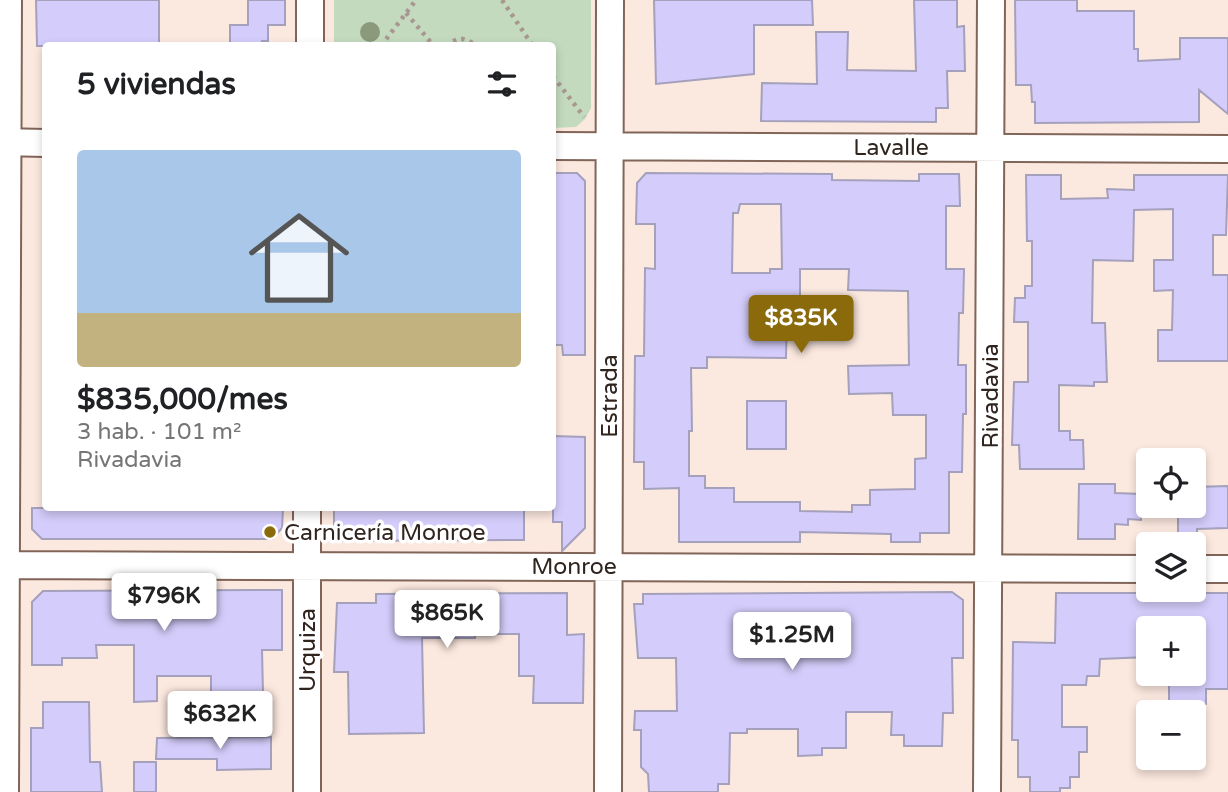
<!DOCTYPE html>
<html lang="es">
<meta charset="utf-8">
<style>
body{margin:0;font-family:"Varela Round",sans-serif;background:#f2f2f2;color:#202124;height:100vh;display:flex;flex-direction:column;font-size:26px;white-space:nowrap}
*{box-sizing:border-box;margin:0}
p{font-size:23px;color:#757577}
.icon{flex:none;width:38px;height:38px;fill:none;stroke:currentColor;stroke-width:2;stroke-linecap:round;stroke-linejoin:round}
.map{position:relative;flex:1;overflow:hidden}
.sheet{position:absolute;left:42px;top:42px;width:514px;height:469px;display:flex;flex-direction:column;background:#fff;border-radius:7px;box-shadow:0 4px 10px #0003}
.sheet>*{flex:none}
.tools{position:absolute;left:1136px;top:448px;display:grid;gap:14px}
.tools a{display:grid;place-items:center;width:70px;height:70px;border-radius:7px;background:#fff;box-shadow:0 4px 10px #0003;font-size:35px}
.price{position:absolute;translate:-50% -60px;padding:0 16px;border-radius:7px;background:#fff;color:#222;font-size:23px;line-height:46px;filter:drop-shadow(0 2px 4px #0008)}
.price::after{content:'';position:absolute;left:50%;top:42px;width:21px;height:16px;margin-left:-10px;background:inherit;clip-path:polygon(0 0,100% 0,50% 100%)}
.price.selected{background:#8b6a0b;color:#fff}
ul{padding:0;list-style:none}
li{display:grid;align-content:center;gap:14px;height:371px;padding:0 35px}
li+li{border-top:2px solid #e0e0e0}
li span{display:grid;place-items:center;height:217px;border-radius:7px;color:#555}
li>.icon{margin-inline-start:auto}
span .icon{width:126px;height:126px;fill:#fffc;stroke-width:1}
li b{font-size:30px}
h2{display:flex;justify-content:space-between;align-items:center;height:84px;padding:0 35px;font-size:30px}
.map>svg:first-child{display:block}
</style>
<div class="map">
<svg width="1228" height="792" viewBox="0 0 1228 792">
<rect width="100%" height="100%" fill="#fbe8df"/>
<path fill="#c3dabf" d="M334,0H591V108L585,119L576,127L553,128V46L334,45Z"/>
<path fill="#d4ccfa" stroke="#a5a0bc" stroke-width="2" fill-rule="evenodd" d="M36,0H159V46H37Z
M248,0H285V25H268V41H262V46H230V25H248Z
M654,0H812L813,25H754V74L656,84Z
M914,0H957V27L964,26L965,71H947L948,108H936V122L761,121L762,83L817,84L816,32H848L847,70L916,71Z
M1015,0H1077V11H1134V49H1138V61L1180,59V38H1228V114L1199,90V122L1035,123V102H1032L1031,85H1016Z
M553,173H577L585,181V355H563L562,345H553Z
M646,173L832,174V180L919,181V174H959L960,206H946V269H964L963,313H959L958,365H966V414H963L962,472H949V533H920V542H891V534L800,532V542H679V488L644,489V462H634L635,356H644L645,268L655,269V224H636L637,183ZM740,204H781L782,269H770V273H732L733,213H738ZM800,269H849L848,290L908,291L909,365L848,366L849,394L892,393L893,415H926V458L915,459V489L870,490V505H852V512L800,511V502H734V488H705V476H689V431H692L691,368H707V357L786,358L787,312L800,313Z
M1026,175H1061V199L1108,198L1107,189L1134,190V175H1228L1226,235H1213V275H1228V361H1158V330H1172L1173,290L1154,291V260H1173V209L1134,210L1133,261L1093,260L1092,323H1105L1107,382H1094V386L1059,385V431H1070V440H1083L1084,469H1020L1019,445H1012L1014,382H1028V322H1014L1015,298H1025V286H1032V241H1027Z
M747,401H786V449H747Z
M553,436L585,437V528L562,551V522H553Z
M1079,484H1115V493L1141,494V520L1128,519V525L1115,524V539H1078Z
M1228,486V528L1197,529V539H1178V506H1194V487Z
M32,508H283L282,528L272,539H42L32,529Z
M334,508H524V540L334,541Z
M282,590V650H262L263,693H211V676H157V701L134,702V645H96L97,658H62V665H32V602L43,591Z
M952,592L963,600V658H952L953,713H943L942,746H904V735H891L892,712H846V748H822V755L798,756V729H747V733H730L729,784H718V792H649L648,774L641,767V730H634L635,711H677L676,658H638L634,604H643V594Z
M567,593V635L584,634L583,703H533L534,676H519V634H475V638H422L424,733L349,734L348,672H334L337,603H376V594Z
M1056,593H1228V689H1206V704H1169V685H1194V628H1148V657L1100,659L1099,676H1087L1086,685H1062V727H1087V752H1079V777H1070V788H1060V792H1030V777H1018V740H1012L1013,642L1055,643Z
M43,702H89L90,762H100L102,792H31V728H43Z
M271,737V769L217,770V759H156L157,738Z
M134,762H156V792H134Z"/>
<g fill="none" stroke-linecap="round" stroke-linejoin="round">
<g stroke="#806558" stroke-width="30">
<path id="minor" d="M310,46V0
M0,142L46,143
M553,146L1228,149
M307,508V792
M0,565L1148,569
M1194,569H1228
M5,792L8,0
M608,792L610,0
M987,792L991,0"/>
</g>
<path stroke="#a89790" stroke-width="4.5" stroke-dasharray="3.5 5" stroke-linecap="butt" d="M502,0L533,46
M406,13L434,46
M381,46L416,0
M446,46C459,36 464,37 477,46
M553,76L584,117"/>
<use href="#minor" stroke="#fff" stroke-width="26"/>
</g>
<circle fill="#8a9a7a" cx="370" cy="32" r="10"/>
<circle fill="#8b6a0b" stroke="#fff" stroke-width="2.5" cx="270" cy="532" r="7"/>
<g text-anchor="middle" stroke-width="7" stroke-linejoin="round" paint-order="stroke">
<g font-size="23" fill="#30241f" stroke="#fff">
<text x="891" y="155">Lavalle</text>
<text transform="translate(609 396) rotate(-90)" y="8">Estrada</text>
<text transform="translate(990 396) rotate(-90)" y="8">Rivadavia</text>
<text x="574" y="574">Monroe</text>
<text transform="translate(307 650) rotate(-90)" y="8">Urquiza</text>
</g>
<g font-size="23" fill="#30241f" stroke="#fff" text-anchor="start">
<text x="284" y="540">Carnicería Monroe</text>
</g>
</g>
</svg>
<div class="tools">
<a><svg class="icon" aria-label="locate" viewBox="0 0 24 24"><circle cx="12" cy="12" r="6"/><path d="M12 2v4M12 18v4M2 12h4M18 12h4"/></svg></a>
<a><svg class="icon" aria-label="layers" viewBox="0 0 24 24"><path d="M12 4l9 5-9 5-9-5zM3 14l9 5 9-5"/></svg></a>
<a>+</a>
<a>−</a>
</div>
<b class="price selected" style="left:801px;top:355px">$835K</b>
<b class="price" style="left:164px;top:633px">$796K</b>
<b class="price" style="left:447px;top:650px">$865K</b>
<b class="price" style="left:792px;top:672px">$1.25M</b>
<b class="price" style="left:220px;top:751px">$632K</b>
<section class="sheet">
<h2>5 viviendas<svg class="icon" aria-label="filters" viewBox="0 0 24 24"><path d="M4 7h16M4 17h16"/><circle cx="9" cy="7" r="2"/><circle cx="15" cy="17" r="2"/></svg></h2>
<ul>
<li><span style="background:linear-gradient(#a9c7e8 75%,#c2b280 0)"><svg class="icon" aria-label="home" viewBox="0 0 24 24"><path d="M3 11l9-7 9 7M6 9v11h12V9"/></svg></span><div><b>$835,000/mes</b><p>3 hab. · 101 m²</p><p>Rivadavia</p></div></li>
</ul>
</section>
</div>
